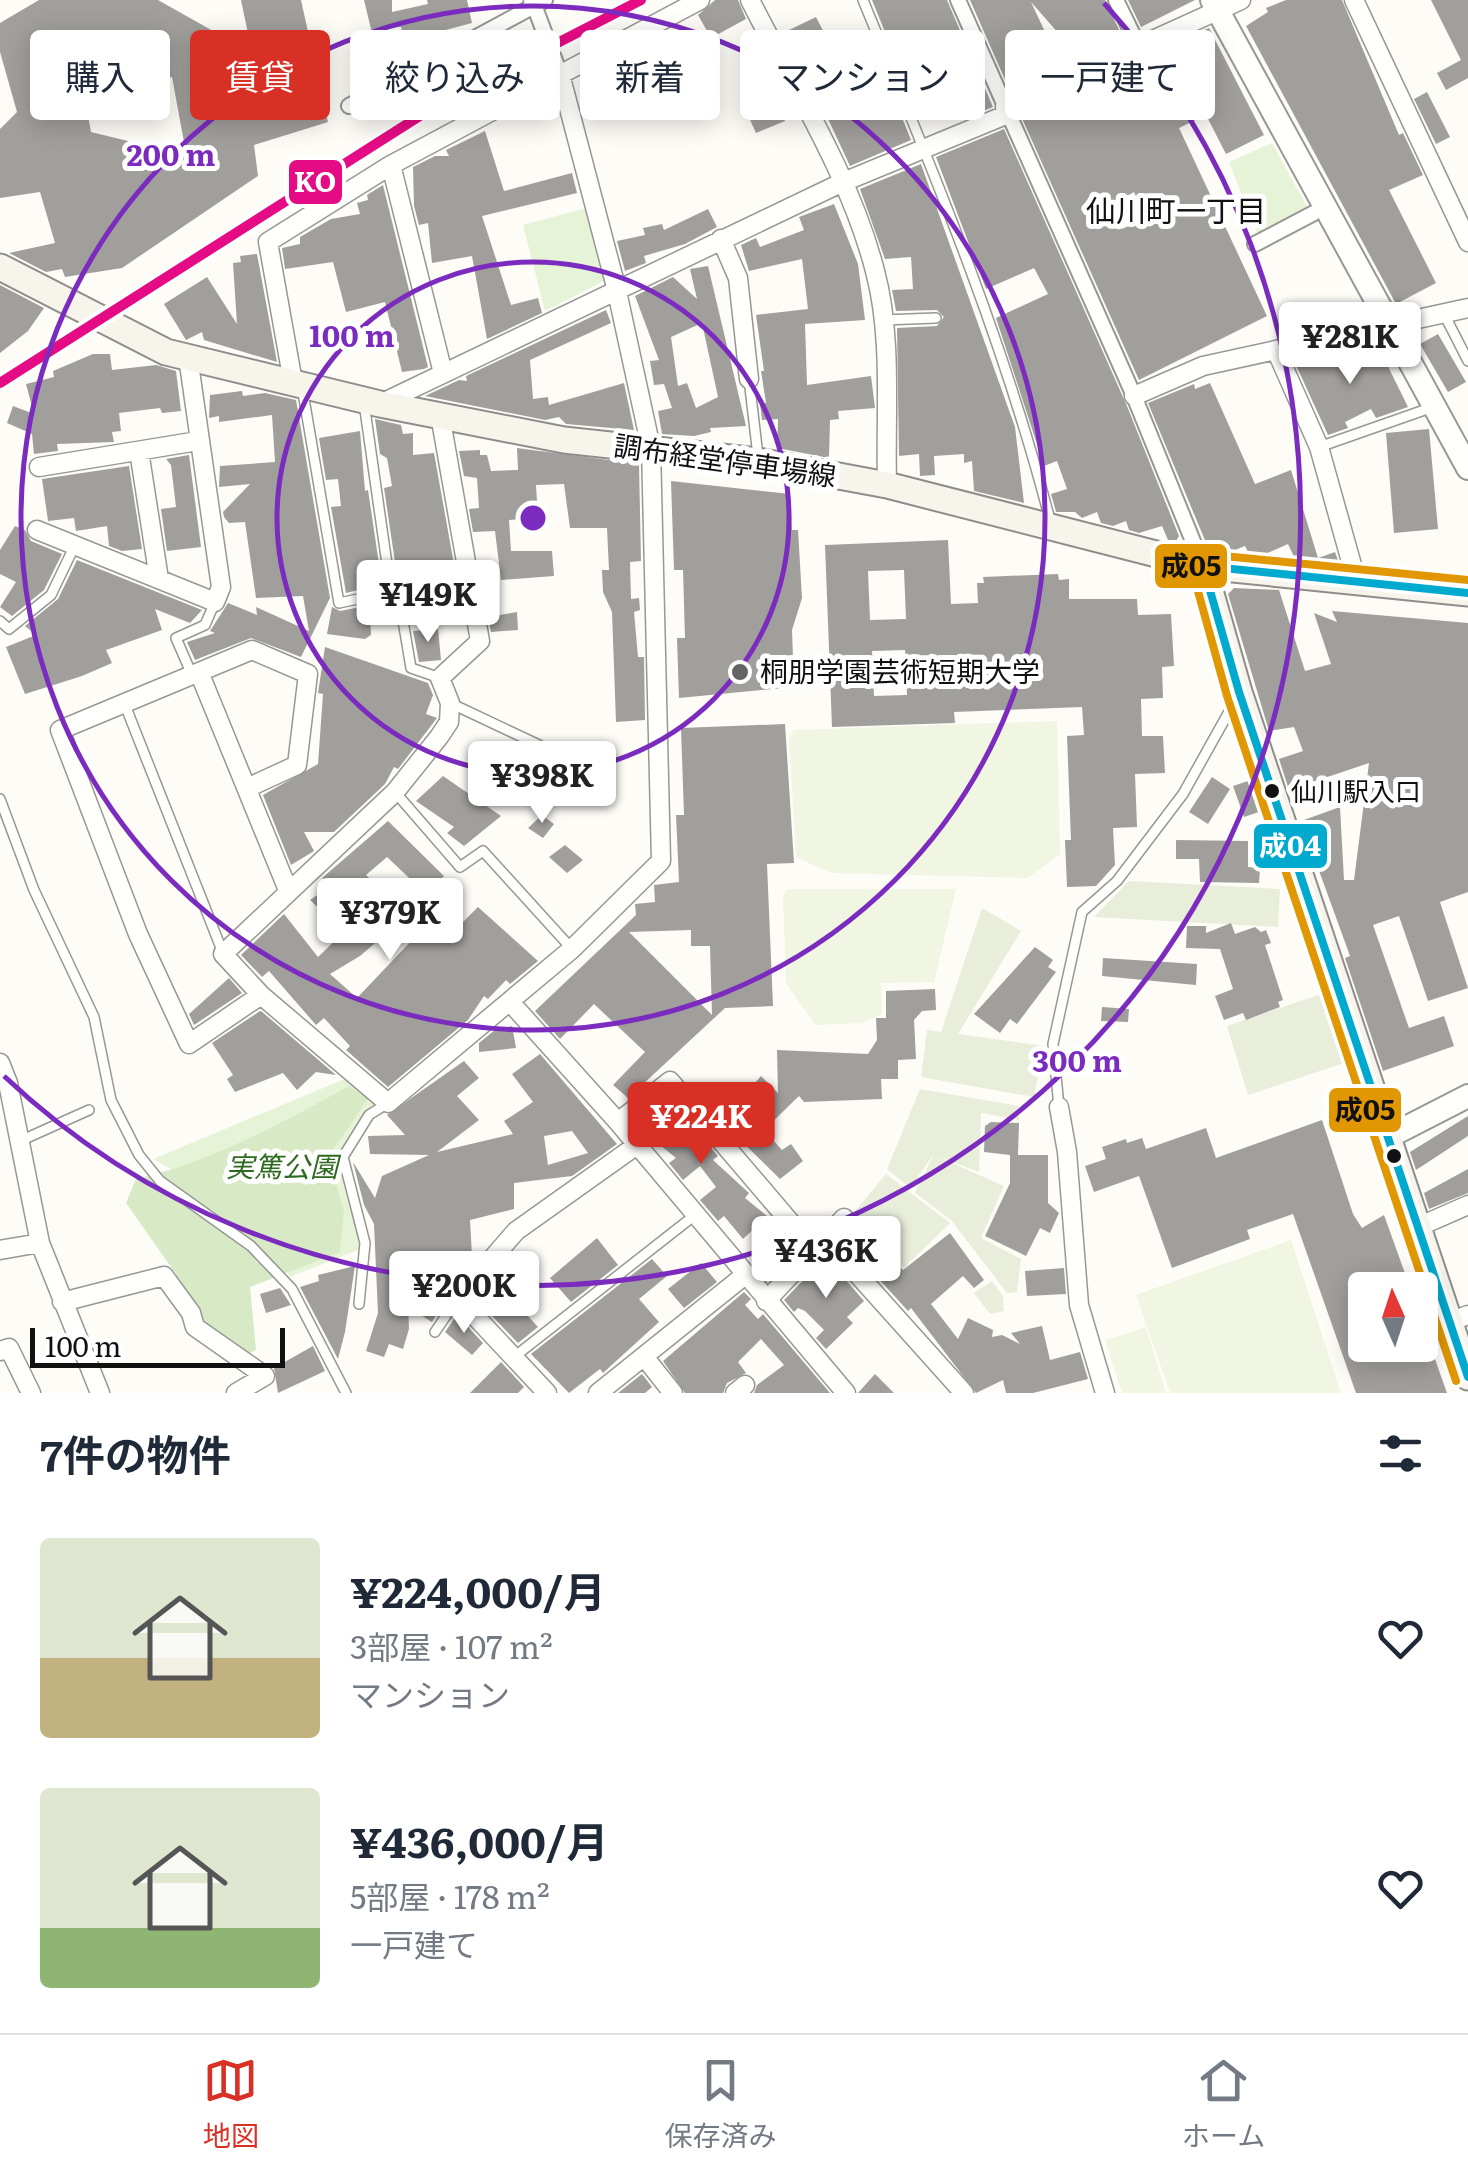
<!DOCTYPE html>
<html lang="ja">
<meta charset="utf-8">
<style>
body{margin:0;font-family:Literata,"Noto Sans JP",serif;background:#f6f6f7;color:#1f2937;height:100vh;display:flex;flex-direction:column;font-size:38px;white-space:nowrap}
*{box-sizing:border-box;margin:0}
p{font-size:32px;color:#747a83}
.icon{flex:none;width:55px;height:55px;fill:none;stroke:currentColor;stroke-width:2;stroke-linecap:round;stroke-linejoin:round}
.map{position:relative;height:1393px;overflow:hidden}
.drawer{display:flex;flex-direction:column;background:#fff;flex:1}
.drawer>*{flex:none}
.guide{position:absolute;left:30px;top:30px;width:1410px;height:90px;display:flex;gap:20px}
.needle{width:65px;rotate:357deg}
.fabs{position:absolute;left:1348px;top:1272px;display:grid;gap:20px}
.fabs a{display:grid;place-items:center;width:90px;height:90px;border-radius:10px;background:#fff;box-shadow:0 5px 25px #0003;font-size:50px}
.scale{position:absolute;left:30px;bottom:25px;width:255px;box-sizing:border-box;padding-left:10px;border:5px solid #111;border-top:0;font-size:28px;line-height:35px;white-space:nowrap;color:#111;-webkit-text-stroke:8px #fff;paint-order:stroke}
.price{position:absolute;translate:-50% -85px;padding:0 22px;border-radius:10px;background:#fff;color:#222;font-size:32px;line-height:65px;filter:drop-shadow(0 2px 5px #0008)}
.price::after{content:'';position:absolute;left:50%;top:60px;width:30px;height:22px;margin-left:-15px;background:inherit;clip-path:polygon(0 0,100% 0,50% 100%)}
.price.active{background:#d93025;color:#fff}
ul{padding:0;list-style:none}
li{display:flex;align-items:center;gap:30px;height:250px;padding:0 40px}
li span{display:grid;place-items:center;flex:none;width:280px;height:200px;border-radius:10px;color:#555}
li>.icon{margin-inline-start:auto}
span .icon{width:120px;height:120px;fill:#fffc;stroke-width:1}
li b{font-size:42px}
h2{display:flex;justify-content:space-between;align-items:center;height:120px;padding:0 40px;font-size:42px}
.chip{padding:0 35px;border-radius:10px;background:#fff;box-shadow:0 5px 25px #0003;font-size:35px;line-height:90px}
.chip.active{background:#d93025;color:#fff}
.dock{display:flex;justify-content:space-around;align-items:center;height:140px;border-top:2px solid #e0e1e3;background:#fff;font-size:28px;color:#747a83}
.dock a{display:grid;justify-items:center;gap:5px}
.dock .active{color:#d93025}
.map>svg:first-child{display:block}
</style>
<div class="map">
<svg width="1468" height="1393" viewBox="0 0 1468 1393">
<rect width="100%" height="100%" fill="#fdfcf7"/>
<path fill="#e7f3d7" d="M1272,143L1310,212L1259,237L1229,162Z
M586,208L606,280L545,311L523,225Z
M352,1076L379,1101L337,1157L365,1243L358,1250L290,1277L260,1220L153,1159Z"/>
<path fill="#d8eac5" d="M349,1086L368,1099L328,1157L344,1211L340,1252L250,1287L256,1350L248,1354L199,1324L176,1274L126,1203L136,1179C207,1164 284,1122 349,1086Z"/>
<path fill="#e9eedb" d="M1129,881L1280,889L1278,927L1094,917Z
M982,908L1021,931L958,1034L1044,1046L1034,1097L921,1077L927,1030L941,1032Z
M1324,993L1347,1062L1248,1095L1227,1026Z
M920,1089L1019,1106V1120L981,1113L979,1172L934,1155L1004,1186L981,1238L1021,1259L1017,1292L1007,1293L951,1220L915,1193L934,1154L910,1188L887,1169Z
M886,1174L950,1223L904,1268L850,1217Z
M992,1281L1003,1296L1004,1311L990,1314L974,1293Z"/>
<path fill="#f0f6e1" d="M1057,721L1060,854L1028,878L831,873L796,857L789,738L794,730Z
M787,889H956L934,982L881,983L882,1014L861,1023L815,1025L786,983L783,896Z
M1291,1240L1341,1393H1170L1136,1295Z
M1146,1327L1166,1393H1122L1105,1340Z"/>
<path fill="#a19f9c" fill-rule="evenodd" d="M39,0H158L252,53L241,0H301L328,122L254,145L258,176L122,268L65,277L62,269L46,272L9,253L55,243L40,192L0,198V129L17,112L0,52V23ZM172,77L186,153L132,163L128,141L91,132L84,94Z
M364,0H392V12L428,4L427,0H467L472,23L404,41L401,27L371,29Z
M715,0H738L746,19L711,38L698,15Z
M872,0H947L993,107L963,119L956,114L930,51L898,64Z
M970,0H1105L1124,40L1081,59L1031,2L1062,68L1050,73L1035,43L1025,39L1020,50L1035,80L1010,91Z
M1128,0H1195L1141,27Z
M1286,0H1342L1399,135L1403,133L1423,175L1389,190L1436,283L1396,304L1246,26L1268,12L1266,8Z
M1431,0H1468V78L1446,90L1437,73L1461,60Z
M816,17L833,50L869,35L911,140L850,166L787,31Z
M1209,28L1264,135L1226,154L1206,115L1179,128L1267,316L1139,380L1020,114L1072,90L1080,107L1102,83L1098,79ZM1134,192L1146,218L1122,229L1111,205Z
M1427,92L1450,137L1436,144L1414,99Z
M776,99L785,121L756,133L746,111Z
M1004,129L1127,406L1179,536L1176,541L1168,540L1162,526L1139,533L1129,530L1126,521L1113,526L1101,523L1097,512L1082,518L1075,512H1056L1051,494L1067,489L1057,461L1044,466L996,318L1048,294L1034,268L986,289L936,157Z
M485,131L504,191L572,173L577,193L482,216L511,305L538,298L542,313L487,339L472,256L432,263L428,223L419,225L414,206L413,167L435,156H449L446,150Z
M921,164L1015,427L1024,503L974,491L972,461L964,463V454L934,456L935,475L920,476L919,454L899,456L897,328L937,326L944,317L937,310L896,311L892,290L913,289L911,257L885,259L860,189Z
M383,185L428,367L424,369L402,372L385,302L346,312L333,262L285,269L282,248L300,244V237L331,219L360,214L357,203L368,200L367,195Z
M834,204L858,264L865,320L805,324L807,385L871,376L875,408L838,411L839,419L830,420L829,458L777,448L778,419L762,420L760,403H766L761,371H764L756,315L808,309L802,259L749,271L741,245L756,238L760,247L804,230L799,217Z
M708,209L717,227L685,244L644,256L646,263L625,271L617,241L645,235L643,228L662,224L664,230Z
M257,254L277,362L204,340L202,332L186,340L164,304L207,277L237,324L233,263L241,262L240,256Z
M708,266L746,426L710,428L711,432L694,436L662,434L658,411L672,408L664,384L654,385L650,361L659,360L635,296L673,277L697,299L690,269ZM702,323L718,397L696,408L687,383L678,386L671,337Z
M0,285L44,308L28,331L0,353Z
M606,310L611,323L530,360L533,399L548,397L549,405L624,383L634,430L566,424L559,417L545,420L425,396L459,380L467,381L466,376Z
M1438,334L1466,382L1448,392L1420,344Z
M1378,346L1408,407L1376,418L1371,409L1345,422L1348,428L1328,435L1295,363L1338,350L1344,363Z
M93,354H110L112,370L156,365L176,371L181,411L162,413L160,408L119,413L121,431L112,432L114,442L57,444L58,451L34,454L32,434L7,423L13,406L34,414L26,384L54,377L53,371Z
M1210,383L1255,484L1291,470L1318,558L1335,552L1339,563L1295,559L1288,544L1261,556L1249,554L1245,546L1230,552L1209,550L1148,403L1194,384L1195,389Z
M242,391L243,396L265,393L296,400L330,598L301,657L251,638L195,660L187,642L215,633L210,631L228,603L257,615L256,607L309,631L303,596L256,598L245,522L229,523L224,517L223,512L250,484L219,487L220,466L275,462L272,415L219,422V416L209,418L210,395Z
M375,419L401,425L403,434L413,433V455L434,453L457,581L410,594V590L399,589L384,488L392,486L387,458L380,454Z
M1429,429L1438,529L1394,533L1386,433Z
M360,431L365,491L368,490L382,584L346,593L331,507L341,506L338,479L326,480L319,438Z
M517,448L639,464L641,561L630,562L631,599L639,598L640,610L634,612L638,657H644L645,720L616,722L612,612L603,592L602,570H609L607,528H570L564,484L536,485L538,518L509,520L511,551H552L554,576L501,580L495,531L473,532L469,509L479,508L477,478L464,476L459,451L480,450V455H487L491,471L518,470Z
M189,455L201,547L167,551L161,509L176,507L171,465L166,459Z
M129,466L142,549L122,551L109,546L107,526L76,531L74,518L48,521L42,479Z
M671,481L790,494L792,530H798L802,598L792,630L794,687L679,698L677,638H685L683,570H674Z
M15,526L25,530L31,541L62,554L44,590L12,616L0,607L16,582L0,574V550Z
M948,540L951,604L978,603L977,583H984L983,577L1058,574L1059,580L1069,579V599H1137L1138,615L1171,614L1174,666L1162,667L1163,698L1141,699L1142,736H1163L1165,773L1135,774L1137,827L1113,828L1115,865L1096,886L1067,887L1065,840H1071L1067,736L1084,735L1082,707L954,712L955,723L832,727L825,545ZM904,570L906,619L870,620L868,571ZM905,650L907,695L874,696L872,651Z
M77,560L202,610L190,623L155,609L162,630L106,650L112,663L82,676L25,694L6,647L36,635L25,626L58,599Z
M1234,588L1279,590L1305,671L1331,664L1314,613L1337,622L1332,611L1468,623V892L1440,902L1468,988L1428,1001L1399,916L1373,925L1409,1028L1444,1016L1454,1046L1383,1071L1345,958L1350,956L1301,821L1340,807L1344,880H1354L1369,763L1289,790L1279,759L1303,751L1294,727L1269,731L1228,594Z
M332,607L340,611L360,607L361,614H370L371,635L365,639L327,634Z
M517,612L518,630L491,632L488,617Z
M438,629L441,660L419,662L413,631Z
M325,647L428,683L433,695L426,714L437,718L398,769L394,767L385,784L334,832H304L314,851L291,865L263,795L318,764L323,694L318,693Z
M785,724L794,863L767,864L773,1006L725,1008L628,1098L613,1085L645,1052L594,1004L560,1039L535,1011L636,915L635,904L655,902L654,885L679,882L676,815H684L681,728ZM691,930V946H710L712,1015L629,932Z
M443,776L501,816L464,846L447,833L454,827L416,801Z
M1212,777L1230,789L1208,824L1189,812Z
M1251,780L1262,811L1244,817L1233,786Z
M542,815L554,824L543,838L528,828Z
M388,821L444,876L425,893L387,857L366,875L397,906L405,899L416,908L360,956L330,974L357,998L432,919L448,937L478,907L538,961L510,984L506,980L488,999L484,996L468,1020L388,1087L346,1050L350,1046L324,1018L316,1025L269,971L262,977L241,955L284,914L318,957L344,932L310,900L329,887L322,878Z
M1176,840L1248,841V867L1260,868L1259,883L1200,882L1199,859H1176Z
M565,845L583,860L567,873L549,857Z
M1231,923L1235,934L1255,927L1261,932L1266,930L1271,943L1265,945L1283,1000L1278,1002L1280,1007L1246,1020L1243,1013L1224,1020L1215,996L1233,989L1220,949L1186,948L1187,926H1206V933Z
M1035,947L1053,960L1048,967L1056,972L1017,1024L1010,1019L1000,1033L974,1014Z
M1103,958L1197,964L1196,985L1102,976Z
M229,978L242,993L194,1025L189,1014Z
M935,989L936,1010L922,1011L914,1020L916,1059L898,1060V1079H881L882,1099L804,1102L799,1096L764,1130L782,1150L791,1144L803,1161L780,1179L721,1121L761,1076L778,1093L777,1050L868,1054L877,1040L876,1018H886V991Z
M1102,1007L1129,1009L1128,1022L1101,1021Z
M260,1011H261L336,1075L316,1072L297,1090L283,1073L235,1092L227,1079L233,1075L212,1043Z
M512,1026L516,1048L479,1052V1043L495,1030Z
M540,1054L617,1144L572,1176L514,1183V1209L470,1220L472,1256L393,1265L407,1274L409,1329L403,1349L389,1344L384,1357L366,1351L378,1313L374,1224L364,1205L353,1162L375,1198L382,1176L429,1155L370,1154L368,1136L405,1135L387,1115L464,1061L479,1078L457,1096L479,1120L437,1152L513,1134L504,1121L533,1102L512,1074ZM572,1131L588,1153L548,1165L544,1136Z
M668,1098L718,1156L713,1160L749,1193L745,1198L767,1216L743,1239L724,1216L718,1221L700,1200L716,1187L700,1166L683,1180L669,1163L676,1158L639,1128L642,1119Z
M1468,1116V1136L1416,1170L1410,1152Z
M1322,1120L1353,1214L1362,1228L1384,1215L1411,1290H1365V1345H1430L1447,1393H1356L1293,1214L1247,1230L1250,1239L1172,1268L1139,1176L1094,1192L1085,1166L1106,1159L1102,1147L1126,1139L1127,1143L1142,1138L1146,1149L1206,1128L1216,1158Z
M991,1122L1019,1123L1018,1155H1048V1203L1059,1213L1050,1233L1040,1228L1026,1256L985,1236L1010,1183V1155L984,1152L985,1126Z
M1468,1169V1193L1429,1209L1424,1193Z
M950,1233L984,1280L974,1288L963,1276L931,1304L958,1339L968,1318L993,1330L992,1337L1002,1335L1020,1344L1011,1333L1042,1326L1050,1360L1080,1352L1088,1379L1033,1393H1006L1003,1380L976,1393L911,1308L908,1311L878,1278L894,1261L903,1270Z
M784,1234L797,1250L785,1263L769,1245Z
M597,1238L618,1265L571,1302L550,1278Z
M826,1257L864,1301L847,1317L853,1323L826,1349L816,1338L824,1330L805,1311L798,1308L794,1312L784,1300Z
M652,1259L667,1276L639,1299L659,1322L603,1373L600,1369L569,1393L531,1354Z
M519,1260L540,1286L517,1304L538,1327L518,1343L475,1298L493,1276Z
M701,1263L717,1282L684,1308L668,1289Z
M355,1266L345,1332L338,1359L300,1287L319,1281L318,1275Z
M1064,1268L1066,1294L1027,1296L1025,1271Z
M429,1287L446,1298L432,1322L414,1311Z
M280,1288L291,1305L266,1313L260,1294Z
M744,1292L751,1299L745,1305L758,1319L763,1314L830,1393H754L757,1385L784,1365L761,1339L738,1362L746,1373L727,1383L723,1393H685L663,1361Z
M457,1315L483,1343L472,1355L445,1332Z
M313,1346L325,1371L278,1393L274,1368Z
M501,1362L524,1387L518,1393H470Z
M642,1374L652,1387L645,1393H618Z
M875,1374L894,1393H858Z"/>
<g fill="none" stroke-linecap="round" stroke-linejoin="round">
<g stroke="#979795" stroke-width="12">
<path id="service" d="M863,0C934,173 1005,343 1051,524
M1028,47L1048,88
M1444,314L1468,361
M883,320L936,318
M749,379L758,456
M302,387L339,603L391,592
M364,403L391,592L400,603L411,668L440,678
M1319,447L1433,407
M0,621L9,629L51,595L75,545
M192,675L176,638L205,625L215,602
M450,703L539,745
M125,705L223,953
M395,792L460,867L483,851L572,949
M0,799L34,890L94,1017L111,1100L139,1155L160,1181L251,1246L292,1289L346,1393
M1059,1107L1053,1044L1082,912L1117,881L1183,794L1235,701
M20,1141L89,1110
M359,1304L365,1243L343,1157L369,1115L388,1103
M435,1332L458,1298
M514,1357L695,1215"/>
</g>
<g stroke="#979795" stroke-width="18">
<path id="pedestrian" d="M958,0L1134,396L1203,566
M1116,0L1139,47
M534,5L560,74
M349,106L545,0
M1255,244L1314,213"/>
</g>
<g stroke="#979795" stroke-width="21">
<path id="minor" d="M533,0L534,5
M750,0C794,87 851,177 875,271C893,338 885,416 887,485
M1354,0L1468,242
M1005,107L1241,0
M391,165L443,373
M721,239L738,278L749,379
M1276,350L1319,447L1357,583
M293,382L268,242L391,165L700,0
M1134,396L1203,366L1468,308
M380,404L841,183L1008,114
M440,415L480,641L440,678L450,703L449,722L439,737L395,792L223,954L261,995L388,1103L572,949L661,861L651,448L616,287L560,74
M139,451L159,579
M39,467L198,441
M37,530L215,602L221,587L188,357
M199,672L288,890
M247,788L297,765L308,674L252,650L60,730L138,934L189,1044L261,995
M511,1003L618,1122L846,1393
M0,1063L8,1083L40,1243L100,1393
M1059,1107L1067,1152L1079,1305L1105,1393
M618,1122L670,1081L814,1250
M1418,1227L1468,1205
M825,1238L964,1393
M0,1250L40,1243
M766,1301L844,1218
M62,1302L164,1276L191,1313L195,1327L265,1376L236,1393
M1449,1322L1468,1315
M0,1351L9,1348L31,1393
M646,1359L673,1393
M547,1393L458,1298L516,1231L637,1145
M598,1393L745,1275
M735,1393L745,1385"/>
</g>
<g stroke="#979795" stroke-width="26">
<path id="tertiary" d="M1212,0L1468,468
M1388,1137L1468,1096"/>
</g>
<g stroke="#8e8d8b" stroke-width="29">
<path id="secondary" d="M0,267L166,352L380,404L564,440L758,461L887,485L1203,566L1468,593
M1203,566L1239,692L1468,1377"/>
</g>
<use href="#service" stroke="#fffffe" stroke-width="9"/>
<use href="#pedestrian" stroke="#fffffe" stroke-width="14"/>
<use href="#minor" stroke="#fffffe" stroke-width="18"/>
<use href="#tertiary" stroke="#fffffe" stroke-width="22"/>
<use href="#secondary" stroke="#f6f4eb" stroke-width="25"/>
<g stroke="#fff" stroke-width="15">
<path id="bus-1" d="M1468,593L1203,566L1239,692L1468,1377"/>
</g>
<g stroke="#fff" stroke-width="15">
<path id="bus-2" d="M1456,1381L1227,696L1191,566L1194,557L1203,554L1468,580"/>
</g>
<use href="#bus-1" stroke="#00a9ce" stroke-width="8"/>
<use href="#bus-2" stroke="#e09702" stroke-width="8"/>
<g stroke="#fff" stroke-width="18">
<path id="rail-1" d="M0,383L437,105L641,0"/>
</g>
<use href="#rail-1" stroke="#e50b84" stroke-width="10"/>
</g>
<g fill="none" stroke="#7b2cbf" stroke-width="5">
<circle cx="533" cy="518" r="256"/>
<circle cx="533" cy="518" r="512"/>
<path d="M1104 3A769 769 0 0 1 4 1076"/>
</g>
<circle fill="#646362" stroke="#fff" stroke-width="4" cx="740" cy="672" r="10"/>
<g fill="#111" stroke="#fff" stroke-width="4">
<circle cx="1272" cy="791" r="9"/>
<circle cx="1394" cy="1156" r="9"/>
</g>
<g text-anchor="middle" stroke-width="10" stroke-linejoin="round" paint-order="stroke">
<g font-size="26" fill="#111" stroke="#fff" text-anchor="start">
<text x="1291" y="801">仙川駅入口</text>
</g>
<g font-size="28" fill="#111" stroke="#fff">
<text transform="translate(725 461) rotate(8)" y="10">調布経堂停車場線</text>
</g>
<g font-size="28" fill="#111" stroke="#fff" text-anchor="start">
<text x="760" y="682">桐朋学園芸術短期大学</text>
</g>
<g font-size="28" font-style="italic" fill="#2f6b1f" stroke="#fff">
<text x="282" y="1177">実篤公園</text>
</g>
<g font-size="30" fill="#111" stroke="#fff">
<text x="1176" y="222">仙川町一丁目</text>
</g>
</g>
<circle cx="533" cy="518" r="15" fill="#7b2cbf" stroke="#fff" stroke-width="5"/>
<g font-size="30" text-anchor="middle" font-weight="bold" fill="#7b2cbf" stroke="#fff" stroke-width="10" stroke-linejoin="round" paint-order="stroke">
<text x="171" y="166">200 m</text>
<text x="352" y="347">100 m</text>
<text x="1077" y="1072">300 m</text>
</g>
<g stroke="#fff" stroke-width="4">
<rect x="287" y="158" width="57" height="48" rx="10" fill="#e50b84"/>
<rect x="1153" y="542" width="76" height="48" rx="10" fill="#e09702"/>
<rect x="1252" y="822" width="77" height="48" rx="10" fill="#00a9ce"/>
<rect x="1327" y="1086" width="76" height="48" rx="10" fill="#e09702"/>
</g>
<g font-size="28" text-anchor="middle" font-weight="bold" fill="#fff">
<text x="315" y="192">KO</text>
<text x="1290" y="856">成04</text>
</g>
<g font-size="28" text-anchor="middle" font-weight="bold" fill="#111">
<text x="1191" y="576">成05</text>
<text x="1365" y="1120">成05</text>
</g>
</svg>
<div class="fabs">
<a><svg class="needle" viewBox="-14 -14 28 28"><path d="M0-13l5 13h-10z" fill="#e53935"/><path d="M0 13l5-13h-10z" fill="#747a83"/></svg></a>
</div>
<div class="scale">100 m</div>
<b class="price" style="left:1350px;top:387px">¥281K</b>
<b class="price" style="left:428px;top:645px">¥149K</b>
<b class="price" style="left:542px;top:826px">¥398K</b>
<b class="price" style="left:390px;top:963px">¥379K</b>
<b class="price active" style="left:701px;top:1167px">¥224K</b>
<b class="price" style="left:826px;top:1301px">¥436K</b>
<b class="price" style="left:464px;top:1336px">¥200K</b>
<div class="guide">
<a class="chip">購入</a>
<a class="chip active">賃貸</a>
<a class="chip">絞り込み</a>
<a class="chip">新着</a>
<a class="chip">マンション</a>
<a class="chip">一戸建て</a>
</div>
</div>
<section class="drawer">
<h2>7件の物件<svg class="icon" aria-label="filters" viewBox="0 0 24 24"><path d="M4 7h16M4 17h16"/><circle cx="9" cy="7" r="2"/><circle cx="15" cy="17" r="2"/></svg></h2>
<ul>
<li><span style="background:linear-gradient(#dfe7d0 60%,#c2b280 0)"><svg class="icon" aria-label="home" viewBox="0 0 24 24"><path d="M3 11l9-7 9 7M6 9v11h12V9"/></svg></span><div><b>¥224,000/月</b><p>3部屋 · 107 m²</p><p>マンション</p></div><svg class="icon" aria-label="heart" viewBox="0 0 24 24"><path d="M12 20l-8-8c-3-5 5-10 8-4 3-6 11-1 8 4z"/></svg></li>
<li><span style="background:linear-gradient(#dfe7d0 70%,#8fb573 0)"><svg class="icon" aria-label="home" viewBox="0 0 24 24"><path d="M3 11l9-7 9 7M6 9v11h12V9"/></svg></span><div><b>¥436,000/月</b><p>5部屋 · 178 m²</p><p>一戸建て</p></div><svg class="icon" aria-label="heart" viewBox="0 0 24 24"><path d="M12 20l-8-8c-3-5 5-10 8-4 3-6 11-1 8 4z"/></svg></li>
</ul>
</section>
<nav class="dock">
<a class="active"><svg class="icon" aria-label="map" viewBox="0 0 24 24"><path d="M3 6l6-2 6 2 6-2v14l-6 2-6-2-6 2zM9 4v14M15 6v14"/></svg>地図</a>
<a><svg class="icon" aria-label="saved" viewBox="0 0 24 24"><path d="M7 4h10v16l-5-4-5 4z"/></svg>保存済み</a>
<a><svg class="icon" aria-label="home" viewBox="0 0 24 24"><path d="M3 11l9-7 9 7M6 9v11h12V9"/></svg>ホーム</a>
</nav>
